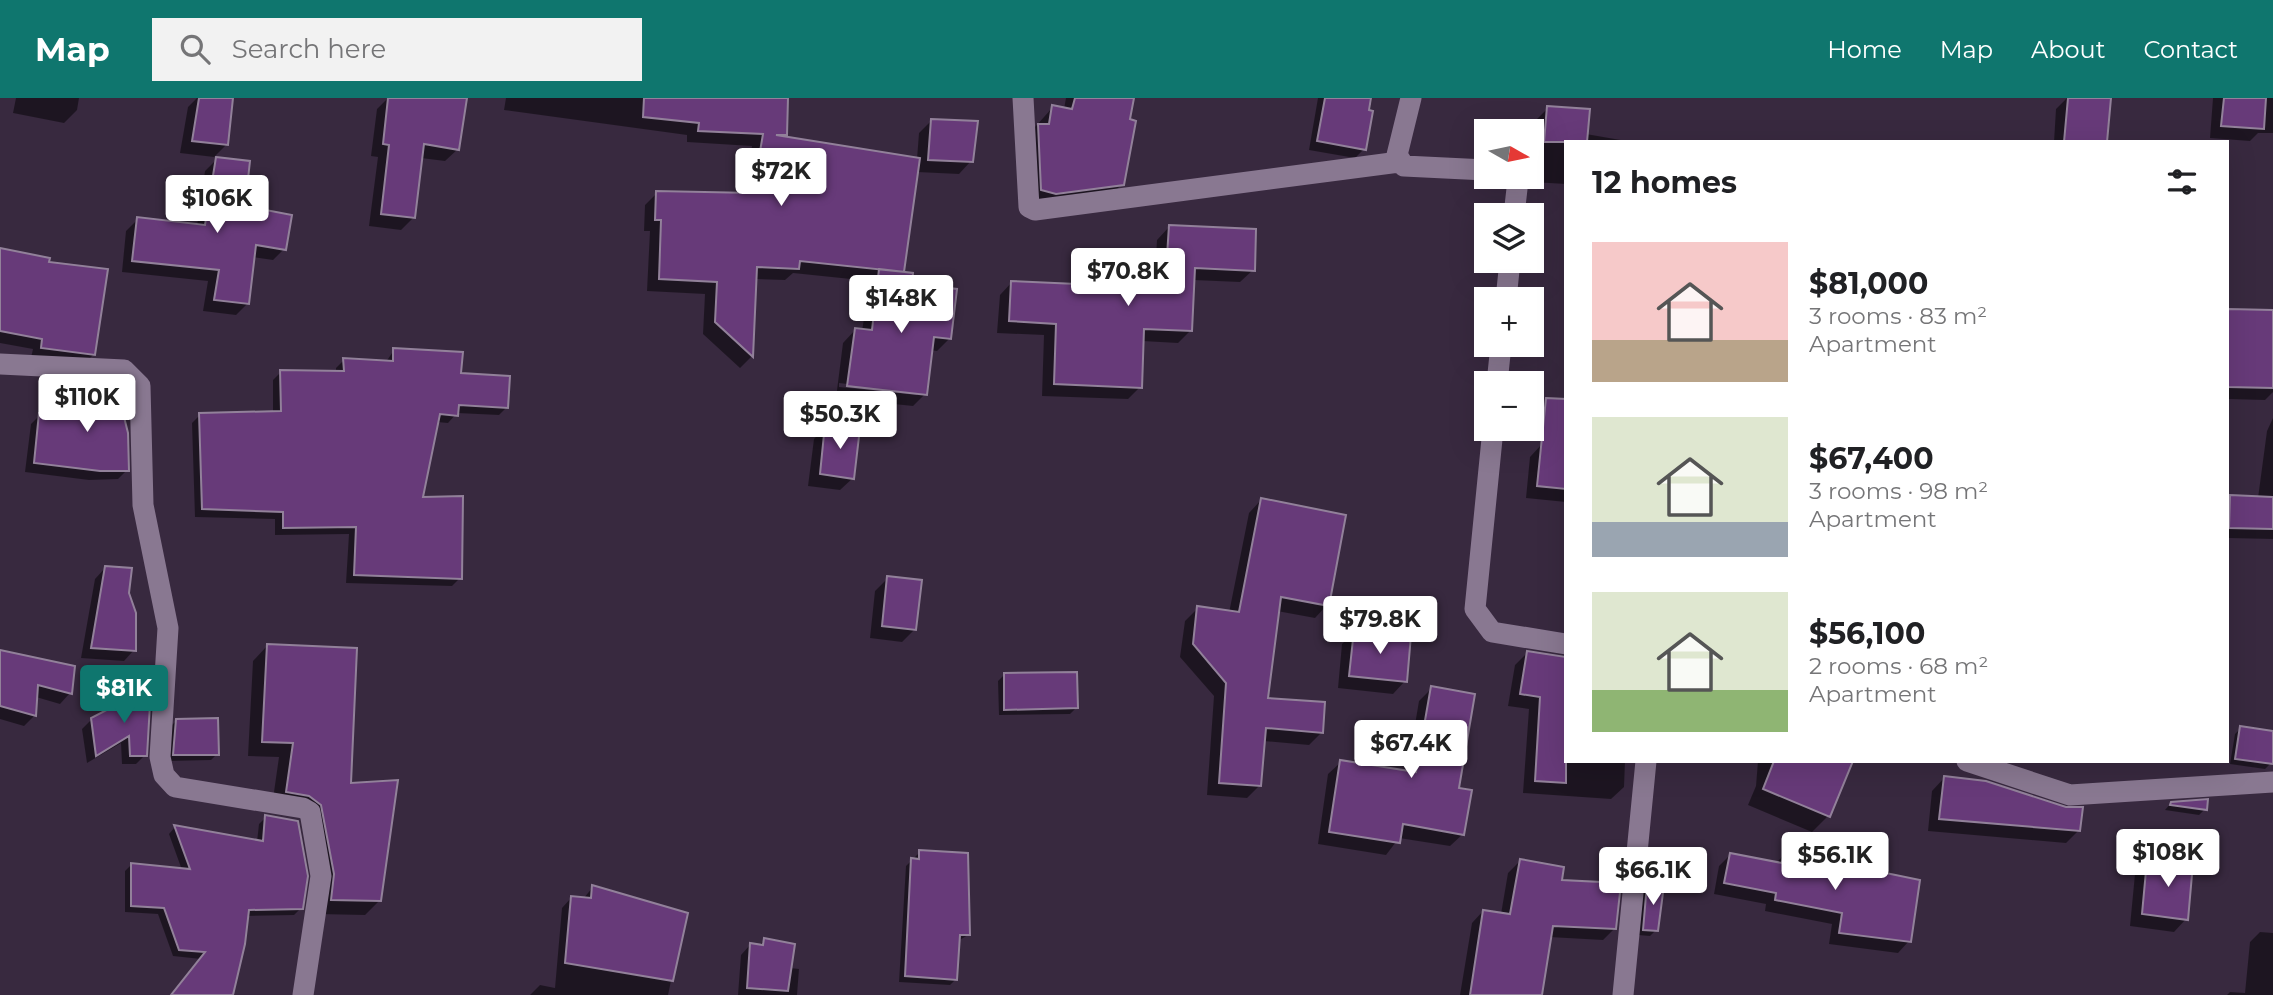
<!DOCTYPE html>
<meta charset="utf-8">
<style>
body{margin:0;font-family:Montserrat,sans-serif;background:#f2f2f2;color:#202124;height:100vh;display:flex;flex-direction:column;font-size:26px;white-space:nowrap}
*{box-sizing:border-box;margin:0}
p{font-size:23px;color:#757577}
.icon{flex:none;width:38px;height:38px;fill:none;stroke:currentColor;stroke-width:2;stroke-linecap:round;stroke-linejoin:round}
.map{position:relative;flex:1;overflow:hidden}
.side{position:absolute;left:1564px;top:42px;width:665px;height:623px;display:flex;flex-direction:column;background:#fff;border-radius:0px;box-shadow:0 7px 28px #0002}
.side>*{flex:none}
.needle{width:46px;rotate:99deg}
.buttons{position:absolute;left:1474px;top:21px;display:grid;gap:14px}
.buttons a{display:grid;place-items:center;width:70px;height:70px;border-radius:0px;background:#fff;box-shadow:0 7px 28px #0002;font-size:35px}
.price{position:absolute;translate:-50% -60px;padding:0 16px;border-radius:7px;background:#fff;color:#222;font-size:23px;line-height:46px;filter:drop-shadow(0 2px 4px #0008)}
.price::after{content:'';position:absolute;left:50%;top:42px;width:21px;height:16px;margin-left:-10px;background:inherit;clip-path:polygon(0 0,100% 0,50% 100%)}
.price.on{background:#0f766e;color:#fff}
ul{padding:0;list-style:none}
li{display:flex;align-items:center;gap:21px;height:175px;padding:0 28px}
li span{display:grid;place-items:center;flex:none;width:196px;height:140px;border-radius:0px;color:#555}
li>.icon{margin-inline-start:auto}
span .icon{width:84px;height:84px;fill:#fffc;stroke-width:1}
li b{font-size:30px}
h2{display:flex;justify-content:space-between;align-items:center;height:84px;padding:0 28px;font-size:30px}
header{display:flex;align-items:center;gap:42px;box-sizing:border-box;height:98px;padding:0 35px;background:#0f766e;color:#fff}
header strong{font-size:33px}
nav{display:flex;gap:38px;margin-inline-start:auto;font-size:24px}
.search{width:490px;height:63px;background:#f2f2f2;display:flex;align-items:center;gap:18px;box-sizing:border-box;padding:0 24px;border-radius:0px;color:#757577;font-size:26px}
.map>svg:first-child{display:block}
</style>
<header>
<strong>Map</strong>
<div class="search"><svg class="icon" aria-label="search" viewBox="0 0 24 24"><circle cx="10" cy="10" r="6"/><path d="M15 15l6 6"/></svg>Search here</div>
<nav><a>Home</a><a>Map</a><a>About</a><a>Contact</a></nav>
</header>
<div class="map">
<svg width="2273" height="897" viewBox="0 0 2273 897">
<rect width="100%" height="100%" fill="#38293f"/>
<path fill="#0007" fill-rule="evenodd" d="M16,0H79L77,12L64,25L13,15Z
M197,0H231L226,47L214,59L180,55L188,9Z
M388,0H456L458,51L445,63L421,60L413,120L401,132L369,128L378,59L371,58L377,11Z
M506,0H786L785,37L782,39L917,61L919,35L931,23L971,63L959,76L917,74L902,173L950,240L937,253L930,252L925,296L913,308L836,300L843,245L855,232L862,233L870,183L793,175L785,182L755,181L752,258L740,270L703,236L705,196L647,193L650,133H644L645,107L657,95L743,97L752,48L687,44V37L504,12ZM839,285L917,294V297L839,289Z
M1066,0H1132L1122,86L1110,98L1030,104L1026,39L1053,9L1064,11Z
M1318,0H1372L1364,51L1355,60L1309,52Z
M2067,0H2093L2106,44H2054L2056,11Z
M2213,0H2273V35H2258L2250,43L2210,40Z
M1548,10L1586,36L1632,44H1566V86L1532,84L1537,21Z
M217,61L243,109L284,151L273,162L253,159L248,205L236,217L203,213L208,183L122,174L126,133L138,121L197,128L205,73Z
M1169,129L1253,172L1240,184L1193,182L1191,232L1178,245L1142,243L1140,289L1128,301L1042,298L1044,237L997,235L1000,197L1012,184L1154,191L1157,142Z
M0,152L93,257L83,267L31,260L33,251L0,245Z
M2228,212L2272,214L2273,294L2265,302L2228,301Z
M394,252L460,277L507,309L499,317L457,315L448,325L437,324L421,401L460,480L452,488L346,485L349,436L275,437V421L195,419L192,325L200,317L273,315V282L281,274H336V270L344,262L386,264Z
M88,287L121,315L127,372L118,381L89,382L25,374L31,326L40,317L79,321V296Z
M2273,320V441L2228,440V402L2231,399L2258,400L2267,333Z
M826,328L853,380L840,392L808,388L814,341Z
M1542,346L1566,349V404L1526,400L1530,359Z
M1261,402L1327,507L1315,520L1277,513L1266,602L1322,634L1309,647L1263,643L1260,687L1247,700L1207,697L1214,598L1180,559L1185,523L1198,510L1229,515L1249,415Z
M105,470L127,495L134,552L124,563L81,560L95,481Z
M888,480L914,532L902,544L870,540L875,493Z
M1355,533L1405,583L1393,596L1338,590L1342,546Z
M267,548L349,687L380,802L365,817L317,816L307,722L272,708L279,659L248,658L253,563Z
M0,554L70,595L60,606L36,599L35,617L24,628L0,621Z
M1527,555L1566,560V663H1625L1624,689L1611,701L1523,695L1529,611L1508,608L1515,567Z
M1004,577L1076,610L1070,616L999,617L998,583Z
M1432,590L1457,691L1463,736L1450,748L1399,740L1386,757L1318,746L1328,676L1341,664L1407,674L1419,603Z
M149,592L145,657L136,666H122L121,645L87,665L82,631L92,621Z
M176,623L217,656L211,662L168,663L170,629Z
M2241,630L2273,634L2271,665L2265,671L2230,666L2235,636Z
M1758,663H1851L1828,718L1812,734L1748,707L1756,688Z
M1944,680L2079,732L2066,745L1928,733L1932,693Z
M2171,705L2205,711L2199,717L2165,712Z
M266,719L301,810L294,817L246,818L233,897H172L201,861L173,858L158,816L125,814V773L132,766L182,772L169,736L175,729L257,744L259,726Z
M920,754L968,837L958,843L956,881L950,887L899,884L906,768Z
M1785,756L1909,843L1898,855L1829,846L1832,826L1765,813L1766,806L1714,796L1719,768L1730,757L1776,765Z
M1520,763L1560,784L1615,830L1603,842L1549,839L1541,897H1460L1472,825L1483,813L1501,816L1508,775Z
M2148,764L2186,821L2174,834L2130,828L2135,776Z
M1648,788L1656,832L1650,838L1638,837L1642,794Z
M593,789L685,817L668,897H530L540,887L555,890L562,810L571,800L583,801Z
M2260,834L2273,835V897H2227L2230,894L2245,895L2250,844Z
M765,842L790,870L799,871L797,897H738L741,857L750,847L758,848Z"/>
<path fill="#673a79" stroke="#92819a" stroke-width="2" d="M199,0H233L228,47L192,43Z
M388,0H467L459,52L424,46L415,120L381,116L389,47L383,46Z
M644,0H788L787,37H776L920,60L904,174L800,163L799,171L757,169L753,259L715,224L717,184L659,181L661,122H655L656,93L753,95L763,36L698,33L699,25L643,19Z
M1075,0H1134L1130,21L1136,23L1124,87L1056,96L1041,92L1038,26H1049L1052,7L1072,11Z
M1325,0H1371L1369,12L1373,13L1366,52L1317,43Z
M2068,0H2111L2107,44H2064Z
M2224,0H2266L2264,31L2221,28Z
M1547,8L1590,11L1587,44H1544Z
M931,21L978,23L973,64L928,62Z
M216,59L250,63L245,108L292,117L286,152L256,147L249,206L214,202L219,172L132,163L137,119L205,127Z
M1169,127L1256,131L1255,173L1195,170L1192,233L1144,231L1142,290L1054,286L1056,226L1009,223L1011,183L1165,190Z
M0,150L50,160L49,164L108,171L95,257L41,250L42,241L0,233Z
M879,171L913,175L912,186L957,191L951,241L934,239L927,297L847,288L855,230L872,232Z
M2228,211L2273,212V290L2228,289Z
M393,250L463,254L461,275L510,278L508,310L459,307L458,318L440,316L423,399L463,398L462,481L354,477L356,429L283,430V414L202,411L199,315L281,313L280,272L344,273L343,260L393,263Z
M87,285L121,287L126,292L123,315L128,335L129,373H100L34,365L39,315L88,320Z
M1546,300L1566,301V391L1537,388Z
M825,326L860,330L854,381L820,376Z
M2230,397L2273,399V431L2229,430Z
M1261,400L1346,417L1329,508L1281,499L1268,600L1325,604L1323,635L1266,630L1261,688L1219,685L1226,585L1193,546L1197,508L1239,514Z
M105,468L132,470L129,495L136,515V553L91,550Z
M887,478L922,482L916,532L882,528Z
M1354,532L1411,537L1407,584L1349,578Z
M267,546L357,550L351,685L398,682L381,803L331,802L334,776L321,707L309,698L286,694L293,645L262,644Z
M0,552L75,568L72,596L38,587L36,618L0,608Z
M1527,553L1566,559V685L1535,683L1540,599L1520,596Z
M1077,574L1078,610L1004,612V575Z
M1431,588L1475,596L1459,690L1472,692L1464,737L1403,726L1400,745L1329,734L1340,662L1416,674Z
M151,589L147,658H130L129,638L96,658L91,620Z
M218,620L219,657H173L176,621Z
M2240,628L2273,633V666L2235,661Z
M1774,663H1853L1830,719L1763,691Z
M1944,678L1986,683L2066,709H2083L2080,733L1939,721Z
M2208,701L2207,712L2170,707L2171,704Z
M265,717L298,723L308,778L303,811L249,812L245,846L233,897H171L205,854L179,852L164,810L131,808V765L190,771L174,727L263,743Z
M919,752L968,755L970,837H960L957,882L905,878L911,760L919,761Z
M1784,754L1920,782L1911,844L1839,835L1842,815L1775,802L1776,795L1724,785L1730,755L1782,765Z
M1520,761L1564,769L1562,782L1621,785L1616,831L1553,828L1542,897H1470L1483,812L1510,816Z
M2147,762L2193,765L2188,822L2142,816Z
M1647,786L1664,787L1658,833L1643,832Z
M592,787L688,815L673,883L565,865L571,798L591,800Z
M764,840L795,846L788,893L747,890L750,845L763,847Z"/>
<g fill="none" stroke-linecap="round" stroke-linejoin="round">
<path stroke="#897891" stroke-width="21" d="M1023,0L1029,109L1035,112L1399,64
M1411,0L1397,57L1404,68L1486,72
M1512,79L1518,82L1514,117
M1506,201L1510,163
M0,266L124,272L140,288L143,407L168,530L160,659L164,677L175,689L303,710L310,714L321,778L303,897
M1497,285L1501,247
M1493,331L1475,511L1492,534L1566,546
M1967,663L2070,697L2273,684
M1623,897L1646,663"/>
</g>
</svg>
<div class="buttons">
<a><svg class="needle" viewBox="-14 -14 28 28"><path d="M0-13l5 13h-10z" fill="#e53935"/><path d="M0 13l5-13h-10z" fill="#757577"/></svg></a>
<a><svg class="icon" aria-label="layers" viewBox="0 0 24 24"><path d="M12 4l9 5-9 5-9-5zM3 14l9 5 9-5"/></svg></a>
<a>+</a>
<a>−</a>
</div>
<b class="price" style="left:781px;top:110px">$72K</b>
<b class="price" style="left:217px;top:137px">$106K</b>
<b class="price" style="left:1128px;top:210px">$70.8K</b>
<b class="price" style="left:901px;top:237px">$148K</b>
<b class="price" style="left:87px;top:336px">$110K</b>
<b class="price" style="left:840px;top:353px">$50.3K</b>
<b class="price" style="left:1380px;top:558px">$79.8K</b>
<b class="price on" style="left:124px;top:627px">$81K</b>
<b class="price" style="left:1411px;top:682px">$67.4K</b>
<b class="price" style="left:2168px;top:791px">$108K</b>
<b class="price" style="left:1835px;top:794px">$56.1K</b>
<b class="price" style="left:1653px;top:809px">$66.1K</b>
<section class="side">
<h2>12 homes<svg class="icon" aria-label="filters" viewBox="0 0 24 24"><path d="M4 7h16M4 17h16"/><circle cx="9" cy="7" r="2"/><circle cx="15" cy="17" r="2"/></svg></h2>
<ul>
<li><span style="background:linear-gradient(#f6c9c9 70%,#b9a48a 0)"><svg class="icon" aria-label="home" viewBox="0 0 24 24"><path d="M3 11l9-7 9 7M6 9v11h12V9"/></svg></span><div><b>$81,000</b><p>3 rooms · 83 m²</p><p>Apartment</p></div></li>
<li><span style="background:linear-gradient(#dfe7d0 75%,#9aa5b1 0)"><svg class="icon" aria-label="home" viewBox="0 0 24 24"><path d="M3 11l9-7 9 7M6 9v11h12V9"/></svg></span><div><b>$67,400</b><p>3 rooms · 98 m²</p><p>Apartment</p></div></li>
<li><span style="background:linear-gradient(#dfe7d0 70%,#8fb573 0)"><svg class="icon" aria-label="home" viewBox="0 0 24 24"><path d="M3 11l9-7 9 7M6 9v11h12V9"/></svg></span><div><b>$56,100</b><p>2 rooms · 68 m²</p><p>Apartment</p></div></li>
</ul>
</section>
</div>
